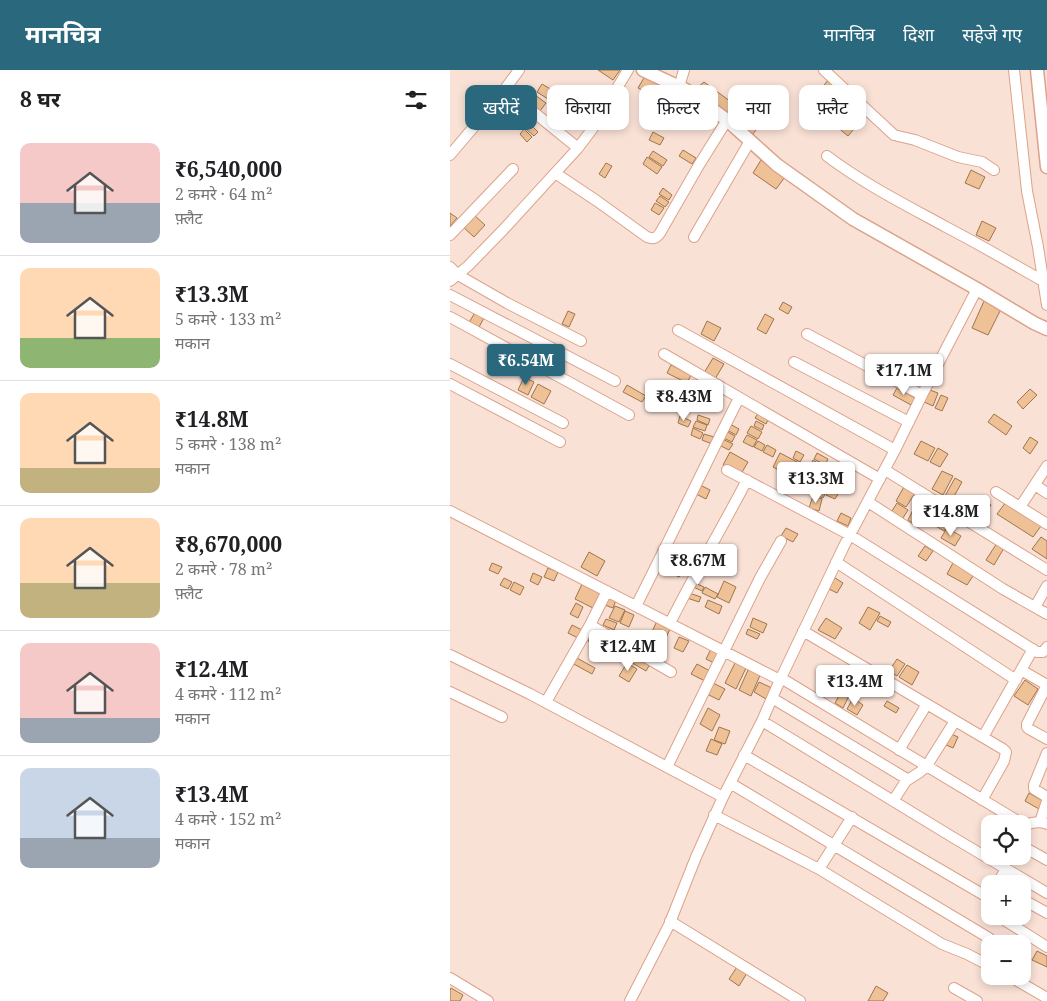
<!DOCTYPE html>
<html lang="hi">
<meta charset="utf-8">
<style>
body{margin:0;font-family:"Noto Serif","Noto Sans Devanagari",serif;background:#f2f2f2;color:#202124;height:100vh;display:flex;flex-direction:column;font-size:19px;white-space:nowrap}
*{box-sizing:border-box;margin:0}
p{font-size:16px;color:#757577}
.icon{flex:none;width:28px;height:28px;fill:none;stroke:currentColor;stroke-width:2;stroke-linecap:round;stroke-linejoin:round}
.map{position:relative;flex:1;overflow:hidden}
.details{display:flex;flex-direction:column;background:#fff;width:450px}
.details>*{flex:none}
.guide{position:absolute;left:15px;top:15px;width:475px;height:45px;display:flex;gap:10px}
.controls{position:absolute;left:531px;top:745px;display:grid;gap:10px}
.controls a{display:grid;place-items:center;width:50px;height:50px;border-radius:10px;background:#fff;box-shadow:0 2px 8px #0003;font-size:25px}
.price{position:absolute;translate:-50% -42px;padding:0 11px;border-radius:5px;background:#fff;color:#222;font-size:16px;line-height:32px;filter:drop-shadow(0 1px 2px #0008)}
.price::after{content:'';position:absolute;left:50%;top:30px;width:15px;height:11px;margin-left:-8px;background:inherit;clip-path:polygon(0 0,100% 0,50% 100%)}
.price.selected{background:#2a687e;color:#fff}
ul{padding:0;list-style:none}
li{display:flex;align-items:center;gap:15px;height:125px;padding:0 20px}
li+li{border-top:1px solid #e0e0e0}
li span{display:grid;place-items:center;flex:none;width:140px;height:100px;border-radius:10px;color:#555}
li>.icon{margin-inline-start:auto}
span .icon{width:60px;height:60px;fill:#fffc;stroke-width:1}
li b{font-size:21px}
h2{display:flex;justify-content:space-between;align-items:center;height:60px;padding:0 20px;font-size:21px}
.chip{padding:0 18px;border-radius:10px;background:#fff;box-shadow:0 2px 8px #0003;font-size:18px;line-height:45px}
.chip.selected{background:#2a687e;color:#fff}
header{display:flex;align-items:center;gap:30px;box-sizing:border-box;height:70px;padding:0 25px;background:#2a687e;color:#fff}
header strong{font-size:24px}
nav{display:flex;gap:28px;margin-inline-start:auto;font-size:18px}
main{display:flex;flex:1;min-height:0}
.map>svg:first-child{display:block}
</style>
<header>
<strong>मानचित्र</strong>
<nav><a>मानचित्र</a><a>दिशा</a><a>सहेजे गए</a></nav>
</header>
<main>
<section class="details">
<h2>8 घर<svg class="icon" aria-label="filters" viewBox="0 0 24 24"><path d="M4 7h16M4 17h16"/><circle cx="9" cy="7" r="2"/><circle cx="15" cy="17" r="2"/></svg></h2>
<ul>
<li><span style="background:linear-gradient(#f6c9c9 60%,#9aa5b1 0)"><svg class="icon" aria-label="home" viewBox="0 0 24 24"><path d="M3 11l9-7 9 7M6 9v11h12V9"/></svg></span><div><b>₹6,540,000</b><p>2 कमरे · 64 m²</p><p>फ़्लैट</p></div></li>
<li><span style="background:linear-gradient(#ffd9b3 70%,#8fb573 0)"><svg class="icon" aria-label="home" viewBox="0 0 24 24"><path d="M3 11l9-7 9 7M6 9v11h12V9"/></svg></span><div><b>₹13.3M</b><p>5 कमरे · 133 m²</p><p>मकान</p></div></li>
<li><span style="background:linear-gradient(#ffd9b3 75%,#c2b280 0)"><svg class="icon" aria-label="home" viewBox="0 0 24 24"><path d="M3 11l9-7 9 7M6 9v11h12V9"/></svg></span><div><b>₹14.8M</b><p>5 कमरे · 138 m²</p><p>मकान</p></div></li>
<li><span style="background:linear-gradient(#ffd9b3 65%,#c2b280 0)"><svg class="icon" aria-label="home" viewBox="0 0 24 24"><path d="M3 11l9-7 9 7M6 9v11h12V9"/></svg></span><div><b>₹8,670,000</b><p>2 कमरे · 78 m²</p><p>फ़्लैट</p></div></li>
<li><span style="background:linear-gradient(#f6c9c9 75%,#9aa5b1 0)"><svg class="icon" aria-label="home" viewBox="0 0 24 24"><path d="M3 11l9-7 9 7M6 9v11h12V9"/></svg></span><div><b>₹12.4M</b><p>4 कमरे · 112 m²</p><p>मकान</p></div></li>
<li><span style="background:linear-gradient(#c9d6e8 70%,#9aa5b1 0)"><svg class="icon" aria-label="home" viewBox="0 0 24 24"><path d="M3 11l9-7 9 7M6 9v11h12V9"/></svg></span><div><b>₹13.4M</b><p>4 कमरे · 152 m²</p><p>मकान</p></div></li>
</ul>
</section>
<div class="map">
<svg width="597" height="931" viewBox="0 0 597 931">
<rect width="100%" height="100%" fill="#fae1d6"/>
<path fill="#efc196" stroke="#9f754c" d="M148,0H170L163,10Z
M195,6L225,22L219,34L188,18Z
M379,9L388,17L379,27L370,20Z
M254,12L311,54L302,65L242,22Z
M92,14L104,21L98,29L87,22Z
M34,16L45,24L41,29L30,21Z
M391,20L400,28L393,36L384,27Z
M30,22L40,30L36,34L26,26Z
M85,25L96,33L90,41L79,34Z
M135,27L147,35L142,43L130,34Z
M402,28L407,34L399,43L393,37Z
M409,35L418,44L409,53L400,43Z
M391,50L403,60L398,66L386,56Z
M80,54L88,62L84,66L76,59Z
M74,59L82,67L77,72L70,64Z
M203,62L214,68L210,75L199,70Z
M233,80L246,88L242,94L229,86Z
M203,81L217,90L213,96L199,87Z
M197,87L212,97L207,104L193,94Z
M311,90L335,107L326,119L303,103Z
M156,93L162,96L155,108L149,104Z
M521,100L535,107L529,119L515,113Z
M213,118L222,125L219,130L209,124Z
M210,126L219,132L215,137L206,131Z
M205,133L214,138L209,145L201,140Z
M0,143L7,148L0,156Z
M23,144L35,155L24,167L12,156Z
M532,151L546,158L539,171L526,165Z
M534,231L551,239L538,265L522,258Z
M333,232L342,237L338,244L329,239Z
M26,241L35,246L28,259L18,254Z
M118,241L125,244L119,257L112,254Z
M315,244L324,249L316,264L307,259Z
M257,251L271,258L264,271L251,264Z
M263,288L274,294L265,309L254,303Z
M221,295L241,305L237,313L217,303Z
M74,307L84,312L78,325L68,320Z
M88,314L101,321L94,334L81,327Z
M177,315L196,326L192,332L173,322Z
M447,318L465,328L461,335L443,325Z
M477,319L488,323L483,336L472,331Z
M580,319L587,325L573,339L567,332Z
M491,325L498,328L492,341L485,338Z
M309,342L319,348L316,354L305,348Z
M544,344L562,356L556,365L538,352Z
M248,345L260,349L258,355L247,350Z
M230,346L241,351L238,357L228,353Z
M246,351L257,355L255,361L243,357Z
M306,351L314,355L312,360L304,356Z
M278,353L289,359L286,365L275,359Z
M301,356L312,362L308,369L297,363Z
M243,358L253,363L250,369L241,365Z
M274,360L285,366L282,372L271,367Z
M254,364L264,367L262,374L252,370Z
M297,365L307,370L303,377L293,372Z
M580,367L588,372L580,384L573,378Z
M270,368L283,374L279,380L267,374Z
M308,371L315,375L312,381L304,377Z
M471,371L485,378L478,391L464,384Z
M317,375L326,380L323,387L313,382Z
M488,378L498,384L490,397L480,392Z
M346,381L354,385L350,392L343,388Z
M280,382L298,392L291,404L273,395Z
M330,383L351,394L344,408L323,397Z
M367,383L378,389L375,395L364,389Z
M363,390L374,397L370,404L359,398Z
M492,401L503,406L493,425L482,419Z
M505,408L512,412L502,430L495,426Z
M370,412L379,416L373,428L364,424Z
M248,414L260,420L256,429L244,423Z
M455,415L466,422L456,437L446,431Z
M380,417L389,422L385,429L376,425Z
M363,426L372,429L369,441L359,438Z
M530,429L541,435L532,450L522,444Z
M556,432L591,456L583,467L547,444Z
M447,433L458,440L451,451L440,444Z
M464,438L474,444L468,456L458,450Z
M493,441L503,446L494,461L484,455Z
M391,443L401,448L398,456L387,451Z
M336,458L348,464L343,472L331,466Z
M497,458L511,466L505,476L491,468Z
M591,467L597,471V489L582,479Z
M547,473L554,478L544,495L536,490Z
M475,476L483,481L476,491L468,486Z
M139,482L155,491L147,506L131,497Z
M504,491L525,503L517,515L497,504Z
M42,493L52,497L48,504L39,500Z
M221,494L233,500L229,507L218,501Z
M98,498L108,502L104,511L94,507Z
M83,503L92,507L88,515L80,511Z
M382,506L393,513L387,523L375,517Z
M54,508L62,512L58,519L50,515Z
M274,511L286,517L279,533L267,527Z
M64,512L74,517L70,525L60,520Z
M243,512L254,517L252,521L241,516Z
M132,514L153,524L145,539L125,529Z
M255,517L268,524L265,529L252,523Z
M239,523L251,527L249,532L237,528Z
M156,526L166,530L163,538L152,534Z
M258,530L272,536L269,544L255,537Z
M126,533L133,537L128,548L120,544Z
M165,536L175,540L169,552L159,548Z
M418,537L430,543L420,560L409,553Z
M175,541L184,545L179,557L170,553Z
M430,546L441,552L438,557L427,551Z
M303,548L317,554L313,563L300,557Z
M376,548L392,558L385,569L368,560Z
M156,549L167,553L164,560L153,555Z
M207,551L221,557L213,574L199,568Z
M122,555L132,560L128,568L118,563Z
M298,559L310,564L307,569L296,564Z
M143,561L159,569L153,580L138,571Z
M177,561L185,565L182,572L173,568Z
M229,567L239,571L233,582L224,578Z
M261,579L268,583L264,593L256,589Z
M183,584L200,594L196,601L179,591Z
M125,587L145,598L142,604L122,593Z
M447,589L455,594L447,606L439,601Z
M286,591L297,596L286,619L275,613Z
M177,593L187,599L179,612L169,606Z
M247,594L260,601L255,611L241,604Z
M457,595L469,602L462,615L449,607Z
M299,598L311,603L301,626L289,620Z
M575,610L588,619L578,635L564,626Z
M309,612L322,618L316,629L304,622Z
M263,613L275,619L269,630L257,624Z
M391,622L399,626L393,638L385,633Z
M403,628L413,635L407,645L397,639Z
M437,631L449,638L446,643L434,636Z
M258,638L270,645L262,661L250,654Z
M269,657L280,661L275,674L264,670Z
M499,663L508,667L503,678L494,674Z
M261,669L272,674L267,685L256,681Z
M579,723L593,731L589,739L575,731Z
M587,881L597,886V897L582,890Z
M287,897L297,903L289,916L279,909Z
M426,916L438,923L433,931H418Z
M1,918L13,925L10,931H0V920Z"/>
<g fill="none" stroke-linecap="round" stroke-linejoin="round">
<g stroke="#dca289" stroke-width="12">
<path id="minor" d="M374,0L444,65L465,70L508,87L532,92L544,100
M564,0L577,121L588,177L597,235
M229,17L234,0
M55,19L128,78
M0,85L49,27L69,0
M377,86C414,114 456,135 496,157C529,174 561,193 593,211
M105,103L147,131L197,167C203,169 206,169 210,163L249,95L277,50
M0,165L63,99
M244,167L300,71
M0,197L8,205L57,233L131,271
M0,211L18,196L53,160L128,78L143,58L178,0
M0,225L165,311
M0,247L179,345
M228,260L445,380
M357,264L472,325
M214,284L430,409
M344,292L459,352
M0,294L113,353
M0,314L110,372
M277,400L400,465L587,582H593L597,577
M435,400L597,500
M585,415L597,423
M546,422L597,454
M418,432L553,519L597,544
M570,437L597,396
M0,441L330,610
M386,492L566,610
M186,536C221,467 254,397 289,328
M585,537L597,516
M220,553C244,505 272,458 297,410
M140,555L221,602
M353,561L553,679L556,682L554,691L532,730
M0,585L80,624L273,727
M571,600L597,615L577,654V657L579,659L597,669
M331,608L571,753C582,756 585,749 597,754
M0,622L52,647
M322,628L457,709
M96,632L140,555L157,521
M312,651L504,768L597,823
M533,667L583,579
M449,680L477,634
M597,683L584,715V719L597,727
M294,685L539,828
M217,697L310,508L331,471
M280,713L539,868
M443,731L456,711L470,702L476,697L505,651
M264,745L369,799L492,874L517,884L540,896
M590,752L597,731
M572,776L597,790
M369,799L402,747
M547,814L556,799
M572,829L597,843
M548,846L597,877
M220,851L350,931
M559,906L597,928
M0,908L38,931
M504,918L527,931
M180,931L219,855L246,787L273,727L312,651L330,610L394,476L445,380L472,325L527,219"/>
</g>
<g stroke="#dca289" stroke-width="15">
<path id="tertiary" d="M193,0L236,20L277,50L327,95L403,149L527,219L584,253L597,259
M587,0L597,97"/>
</g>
<use href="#minor" stroke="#fff" stroke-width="10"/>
<use href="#tertiary" stroke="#fff" stroke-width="12"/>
</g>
</svg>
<div class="controls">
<a><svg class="icon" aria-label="locate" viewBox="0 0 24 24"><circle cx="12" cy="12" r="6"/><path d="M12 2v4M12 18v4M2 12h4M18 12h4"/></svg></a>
<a>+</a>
<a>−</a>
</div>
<b class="price selected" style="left:76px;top:316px">₹6.54M</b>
<b class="price" style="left:454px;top:326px">₹17.1M</b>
<b class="price" style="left:234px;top:352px">₹8.43M</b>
<b class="price" style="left:366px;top:434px">₹13.3M</b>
<b class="price" style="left:501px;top:467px">₹14.8M</b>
<b class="price" style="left:248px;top:516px">₹8.67M</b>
<b class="price" style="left:178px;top:602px">₹12.4M</b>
<b class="price" style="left:405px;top:637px">₹13.4M</b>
<div class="guide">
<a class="chip selected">खरीदें</a>
<a class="chip">किराया</a>
<a class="chip">फ़िल्टर</a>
<a class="chip">नया</a>
<a class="chip">फ़्लैट</a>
</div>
</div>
</main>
